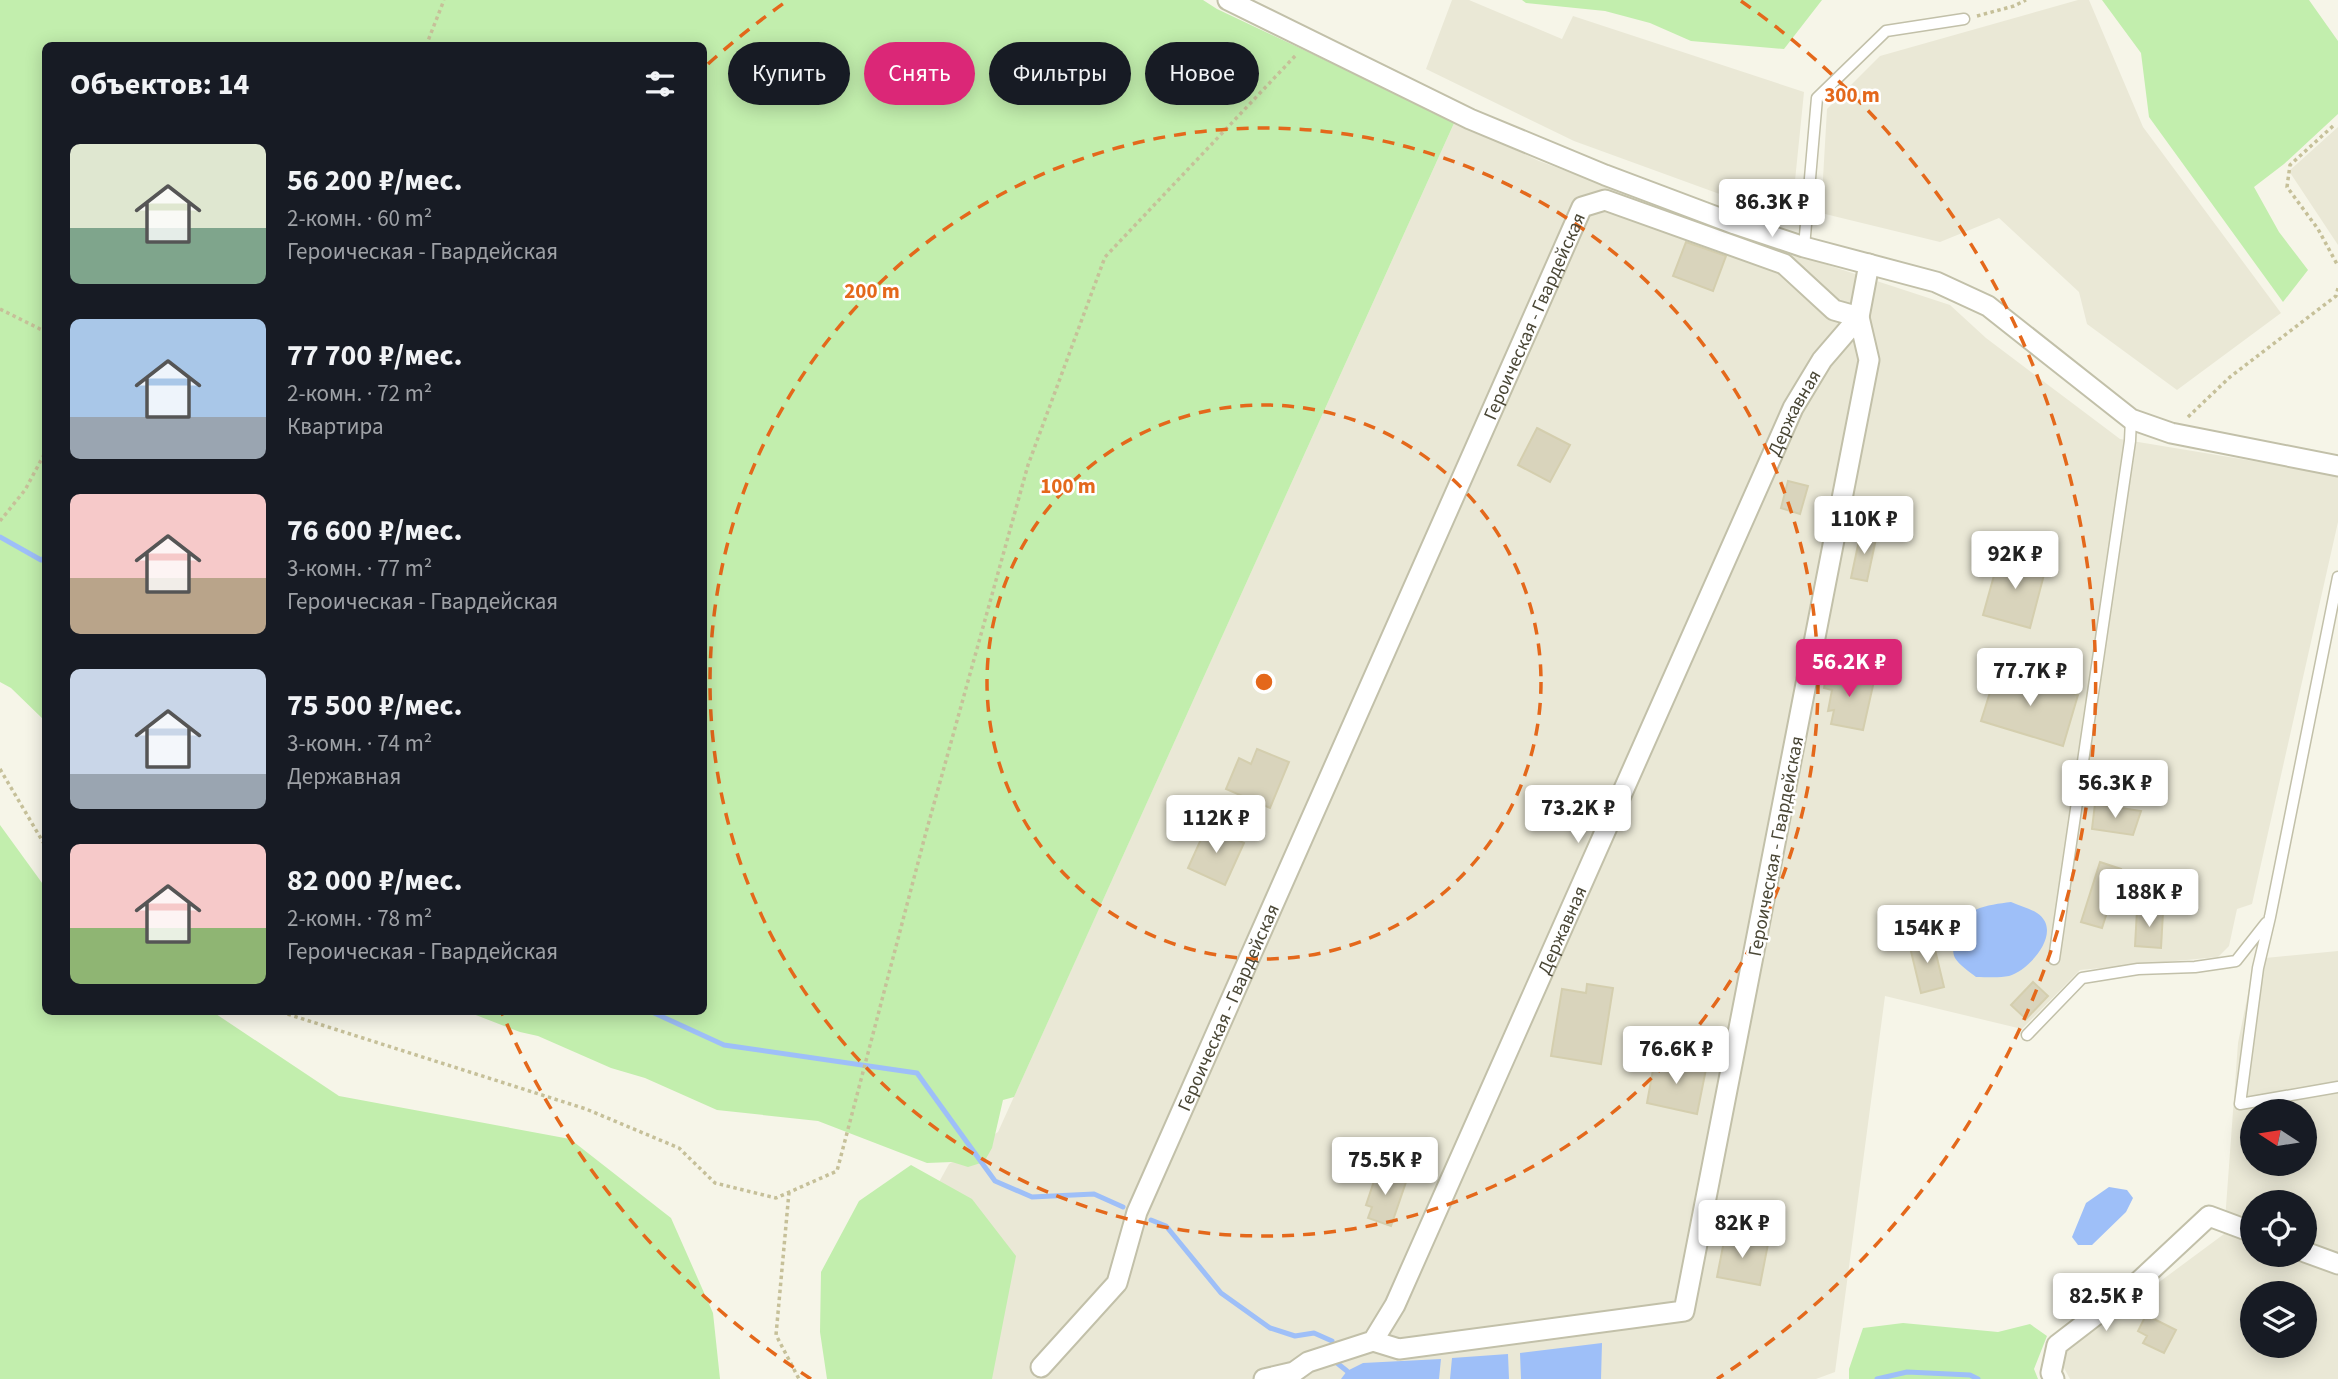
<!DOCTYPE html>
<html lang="ru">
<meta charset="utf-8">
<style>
body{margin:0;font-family:"Source Sans 3",sans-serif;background:#20242c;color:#f1f3f6;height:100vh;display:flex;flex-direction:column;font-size:26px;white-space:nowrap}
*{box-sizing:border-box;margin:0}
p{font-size:23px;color:#9ea1a6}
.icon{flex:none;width:38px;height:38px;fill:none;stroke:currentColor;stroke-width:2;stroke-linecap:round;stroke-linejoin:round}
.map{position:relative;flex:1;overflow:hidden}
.panel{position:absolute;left:42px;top:42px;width:665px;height:973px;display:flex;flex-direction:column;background:#171b24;border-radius:10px;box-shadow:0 4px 18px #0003}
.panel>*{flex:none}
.banner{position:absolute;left:728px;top:42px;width:665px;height:63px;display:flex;gap:14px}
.needle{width:46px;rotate:282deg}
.controls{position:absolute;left:2240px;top:1099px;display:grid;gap:14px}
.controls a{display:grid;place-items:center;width:77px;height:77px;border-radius:50%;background:#171b24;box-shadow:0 4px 18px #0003;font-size:35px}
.price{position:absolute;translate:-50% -60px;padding:0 16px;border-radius:7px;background:#fff;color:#222;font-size:23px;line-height:46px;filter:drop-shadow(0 2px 4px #0008)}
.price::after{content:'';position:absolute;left:50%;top:42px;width:21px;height:16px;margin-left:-10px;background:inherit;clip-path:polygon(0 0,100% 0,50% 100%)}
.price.selected{background:#db2777;color:#fff}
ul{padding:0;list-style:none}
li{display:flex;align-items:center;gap:21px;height:175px;padding:0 28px}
li span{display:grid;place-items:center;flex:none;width:196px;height:140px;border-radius:10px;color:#555}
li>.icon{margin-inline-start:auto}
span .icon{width:84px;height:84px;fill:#fffc;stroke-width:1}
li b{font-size:30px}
h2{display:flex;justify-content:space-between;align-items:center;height:84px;padding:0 28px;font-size:30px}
.tag{padding:0 24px;border-radius:32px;background:#171b24;box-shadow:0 4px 18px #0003;font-size:24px;line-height:63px}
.tag.selected{background:#db2777;color:#fff}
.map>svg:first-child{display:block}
</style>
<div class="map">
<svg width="2338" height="1379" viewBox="0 0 2338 1379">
<rect width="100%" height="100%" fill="#f6f5e8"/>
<path fill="#eae8d6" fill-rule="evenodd" d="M1452,0H1469L1562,39L1573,16L1804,92L1791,220L1574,141L1426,69Z
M2078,0H2089L2143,127L2281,313L2177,390L2087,324L2079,292L1999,218L1940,242L1821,213L1827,109L1880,56Z
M1455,121L1539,161L1782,250L1950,305L1986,338L2120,439L2338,475V522L2252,904L2237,909L2229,946L2218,957L2080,970L2022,1029L1885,996L1835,1372L1816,1379H841L834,1372L949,1164L998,1132Z
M2338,127V245L2289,171Z
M2338,951V1379H2070L2058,1357L2224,1234L2238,1043L2255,959ZM2252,1111H2305V1164H2252ZM2252,1202H2305V1255H2252ZM2252,1293H2305V1346H2252Z"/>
<path fill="#c2eead" d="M0,0H1203L1217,9L1455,121L1014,1097L1003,1100L992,1148L984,1162L968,1167L952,1162L927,1163L818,1121L717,1110L645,1078L611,1068L538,1036L520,1032L468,1012H704V46H46L45,721L11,688L0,682Z
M1522,0H1822L1784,49L1691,41L1650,23L1605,11L1526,3Z
M2102,0H2309L2338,41V114L2284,164L2254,187L2279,232L2308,270L2283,302L2149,117L2141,53Z
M0,825L45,887L46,1012H213L339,1096L570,1139L671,1218L713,1313L720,1379H0Z
M911,1165L972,1199L1016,1256L992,1379H827L820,1332L821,1272L859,1201Z
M1903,1323L1998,1332L2030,1324L2047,1336L2034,1369L2038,1379H1849V1369L1863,1328Z"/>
<path fill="#9ebff8" d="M2011,902C2019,906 2030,908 2037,913C2064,931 2030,970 2009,976C2000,978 1986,977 1976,977C1970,972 1959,965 1955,958C1952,952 1953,943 1954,936C1959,908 1988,905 2011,902Z
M2109,1187L2127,1190L2133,1198L2126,1212L2092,1245H2078L2072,1237L2086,1203Z
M1602,1343L1601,1379H1521L1520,1353Z
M1508,1354L1509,1379H1450L1452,1358Z
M1441,1359L1439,1379H1341L1347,1371L1363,1363Z"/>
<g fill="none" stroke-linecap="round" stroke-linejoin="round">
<path stroke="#9ebff8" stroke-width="5" d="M0,537L41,560L46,557
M652,1012L724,1045L917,1073L995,1181L1032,1197L1094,1194L1123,1207
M1151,1220L1166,1226L1221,1293L1270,1328L1295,1336L1314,1333L1332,1341
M1337,1363L1347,1371
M1877,1379L1907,1372L1970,1375L1978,1379"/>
</g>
<path fill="#d9d4bc" stroke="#d4ceae" stroke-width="2" d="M1686,242L1726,256L1713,291L1673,276Z
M1537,428L1570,445L1550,482L1518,465Z
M1788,481L1808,486L1800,514L1781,508Z
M1861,531L1877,534L1867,581L1851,578Z
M2000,554L2046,567L2030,628L1983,615Z
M1997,670L2078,695L2063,746L1981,721Z
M1827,671L1874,681L1863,730L1831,724L1834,710L1828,711L1832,690L1824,688Z
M1257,749L1289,762L1270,808L1226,789L1239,758L1251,764Z
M2095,804L2141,811L2133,835L2092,829Z
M1207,826L1244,843L1225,885L1188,868Z
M2100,862L2121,869L2102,928L2081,922Z
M2137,910L2163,912L2161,948L2135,946Z
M1932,937L1944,987L1921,993L1909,943Z
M2033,982L2048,996L2026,1019L2011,1005Z
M1587,984L1613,988L1601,1064L1551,1056L1562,989L1586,993Z
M1655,1059L1706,1069L1697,1114L1647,1103Z
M1378,1169L1407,1179L1391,1226L1368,1218L1372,1207L1366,1205Z
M1725,1236L1768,1244L1760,1285L1717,1277Z
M2146,1315L2176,1330L2164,1353L2143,1343L2147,1336L2138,1331Z"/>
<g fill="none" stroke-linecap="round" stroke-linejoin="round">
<g stroke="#c2c0a9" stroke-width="13">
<path id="lane" d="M1804,247L1817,98L1886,31L1964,19
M2338,577L2270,917L2258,968L2240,1104L2338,1087
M2054,959L2130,441L2131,419
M2027,1035L2082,978L2138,969L2195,967L2236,961L2266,923"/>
</g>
<g stroke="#c2c0a9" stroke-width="23">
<g id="street">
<path d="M1228,0L1470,119L1605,175L1735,224L1804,247L1936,282L1988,306L2131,419L2171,433L2338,466"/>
<path d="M2305,1252L2338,1264"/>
<path id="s1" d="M1041,1367L1117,1283L1137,1212L1582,207L1605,200L1784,264L1834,310L1859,317L1869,360L1684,1311L1399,1349L1373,1341"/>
<path id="s2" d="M1264,1379L1294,1372L1308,1362L1373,1341L1395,1305L1793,408L1822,360L1859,317L1869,264"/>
<path d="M2054,1379L2051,1373L2057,1345L2135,1285L2209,1216L2252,1232"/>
</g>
</g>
<path stroke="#c6c099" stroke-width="3.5" stroke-dasharray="3.5 3.5" stroke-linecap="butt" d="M1977,16L2014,6L2026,0
M426,46L444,0
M2333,126L2290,165L2287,187L2318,229L2338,266
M0,309L46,332
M2188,417L2230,377L2336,296L2338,288
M0,521L25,490L46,451
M0,769L46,847
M281,1012L586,1109L679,1148L715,1183L776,1198L837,1171L925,836L1028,465L1105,257L1296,55
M789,1192L776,1335L799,1379"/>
<use href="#lane" stroke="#fff" stroke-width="10"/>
<use href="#street" stroke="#fff" stroke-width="19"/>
</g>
<g fill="none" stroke="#e4681b" stroke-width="3.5" stroke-dasharray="12 9">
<circle cx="1264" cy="682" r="277"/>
<circle cx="1264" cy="682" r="554"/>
<path d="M811 1379A831 831 0 0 1 502 1013M708 64A831 831 0 0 1 787 1M1741 1A831 831 0 0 1 1717 1379"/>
</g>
<g text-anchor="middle" stroke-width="5" stroke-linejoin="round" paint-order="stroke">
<g font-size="19" fill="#4a4736" stroke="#fff">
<text dy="7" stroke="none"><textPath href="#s1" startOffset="1167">Героическая - Гвардейская</textPath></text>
<text dy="7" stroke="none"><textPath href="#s2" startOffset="1136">Державная</textPath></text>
<text transform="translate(1775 846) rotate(-79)" y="7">Героическая - Гвардейская</text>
<text dy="7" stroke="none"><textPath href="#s2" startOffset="569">Державная</textPath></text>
<text dy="7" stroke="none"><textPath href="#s1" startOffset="411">Героическая - Гвардейская</textPath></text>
</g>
</g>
<circle cx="1264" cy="682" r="10" fill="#e4681b" stroke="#fff" stroke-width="3.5"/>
<g font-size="21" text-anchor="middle" font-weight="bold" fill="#e4681b" stroke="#fff" stroke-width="5" stroke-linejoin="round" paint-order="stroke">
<text x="1852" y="102">300 m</text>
<text x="872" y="298">200 m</text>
<text x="1068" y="493">100 m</text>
</g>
</svg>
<div class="controls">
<a><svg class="needle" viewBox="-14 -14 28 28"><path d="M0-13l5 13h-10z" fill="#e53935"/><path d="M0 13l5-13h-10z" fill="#9ea1a6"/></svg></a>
<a><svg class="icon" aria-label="locate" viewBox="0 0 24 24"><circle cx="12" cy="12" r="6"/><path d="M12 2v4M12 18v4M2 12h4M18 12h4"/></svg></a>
<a><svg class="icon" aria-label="layers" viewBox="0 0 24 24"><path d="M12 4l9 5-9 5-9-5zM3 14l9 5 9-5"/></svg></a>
</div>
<b class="price" style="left:1772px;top:239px">86.3K ₽</b>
<b class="price" style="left:1864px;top:556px">110K ₽</b>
<b class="price" style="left:2015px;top:591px">92K ₽</b>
<b class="price selected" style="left:1849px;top:699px">56.2K ₽</b>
<b class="price" style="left:2030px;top:708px">77.7K ₽</b>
<b class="price" style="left:2115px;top:820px">56.3K ₽</b>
<b class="price" style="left:1578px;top:845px">73.2K ₽</b>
<b class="price" style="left:1216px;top:855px">112K ₽</b>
<b class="price" style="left:2149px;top:929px">188K ₽</b>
<b class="price" style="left:1927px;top:965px">154K ₽</b>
<b class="price" style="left:1676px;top:1086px">76.6K ₽</b>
<b class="price" style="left:1385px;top:1197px">75.5K ₽</b>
<b class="price" style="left:1742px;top:1260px">82K ₽</b>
<b class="price" style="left:2106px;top:1333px">82.5K ₽</b>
<div class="banner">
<a class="tag">Купить</a>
<a class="tag selected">Снять</a>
<a class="tag">Фильтры</a>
<a class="tag">Новое</a>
</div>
<section class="panel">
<h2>Объектов: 14<svg class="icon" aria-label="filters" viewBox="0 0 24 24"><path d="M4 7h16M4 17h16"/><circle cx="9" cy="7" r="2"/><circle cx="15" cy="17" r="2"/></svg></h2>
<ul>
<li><span style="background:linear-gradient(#dfe7d0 60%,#7fa58c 0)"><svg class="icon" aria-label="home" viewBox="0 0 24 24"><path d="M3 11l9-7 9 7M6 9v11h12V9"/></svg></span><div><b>56 200 ₽/мес.</b><p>2-комн. · 60 m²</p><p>Героическая - Гвардейская</p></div></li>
<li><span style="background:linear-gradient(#a9c7e8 70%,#9aa5b1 0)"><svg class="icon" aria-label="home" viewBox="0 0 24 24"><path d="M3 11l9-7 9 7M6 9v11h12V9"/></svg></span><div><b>77 700 ₽/мес.</b><p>2-комн. · 72 m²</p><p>Квартира</p></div></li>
<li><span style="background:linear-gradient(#f6c9c9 60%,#b9a48a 0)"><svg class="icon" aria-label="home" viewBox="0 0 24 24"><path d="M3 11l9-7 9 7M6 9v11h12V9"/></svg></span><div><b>76 600 ₽/мес.</b><p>3-комн. · 77 m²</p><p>Героическая - Гвардейская</p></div></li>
<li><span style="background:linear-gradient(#c9d6e8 75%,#9aa5b1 0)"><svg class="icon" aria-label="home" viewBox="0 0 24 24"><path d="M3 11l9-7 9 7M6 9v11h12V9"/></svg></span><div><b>75 500 ₽/мес.</b><p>3-комн. · 74 m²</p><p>Державная</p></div></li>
<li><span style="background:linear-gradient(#f6c9c9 60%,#8fb573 0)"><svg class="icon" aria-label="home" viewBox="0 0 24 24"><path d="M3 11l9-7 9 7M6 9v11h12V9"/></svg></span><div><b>82 000 ₽/мес.</b><p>2-комн. · 78 m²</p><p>Героическая - Гвардейская</p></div></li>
</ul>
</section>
</div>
